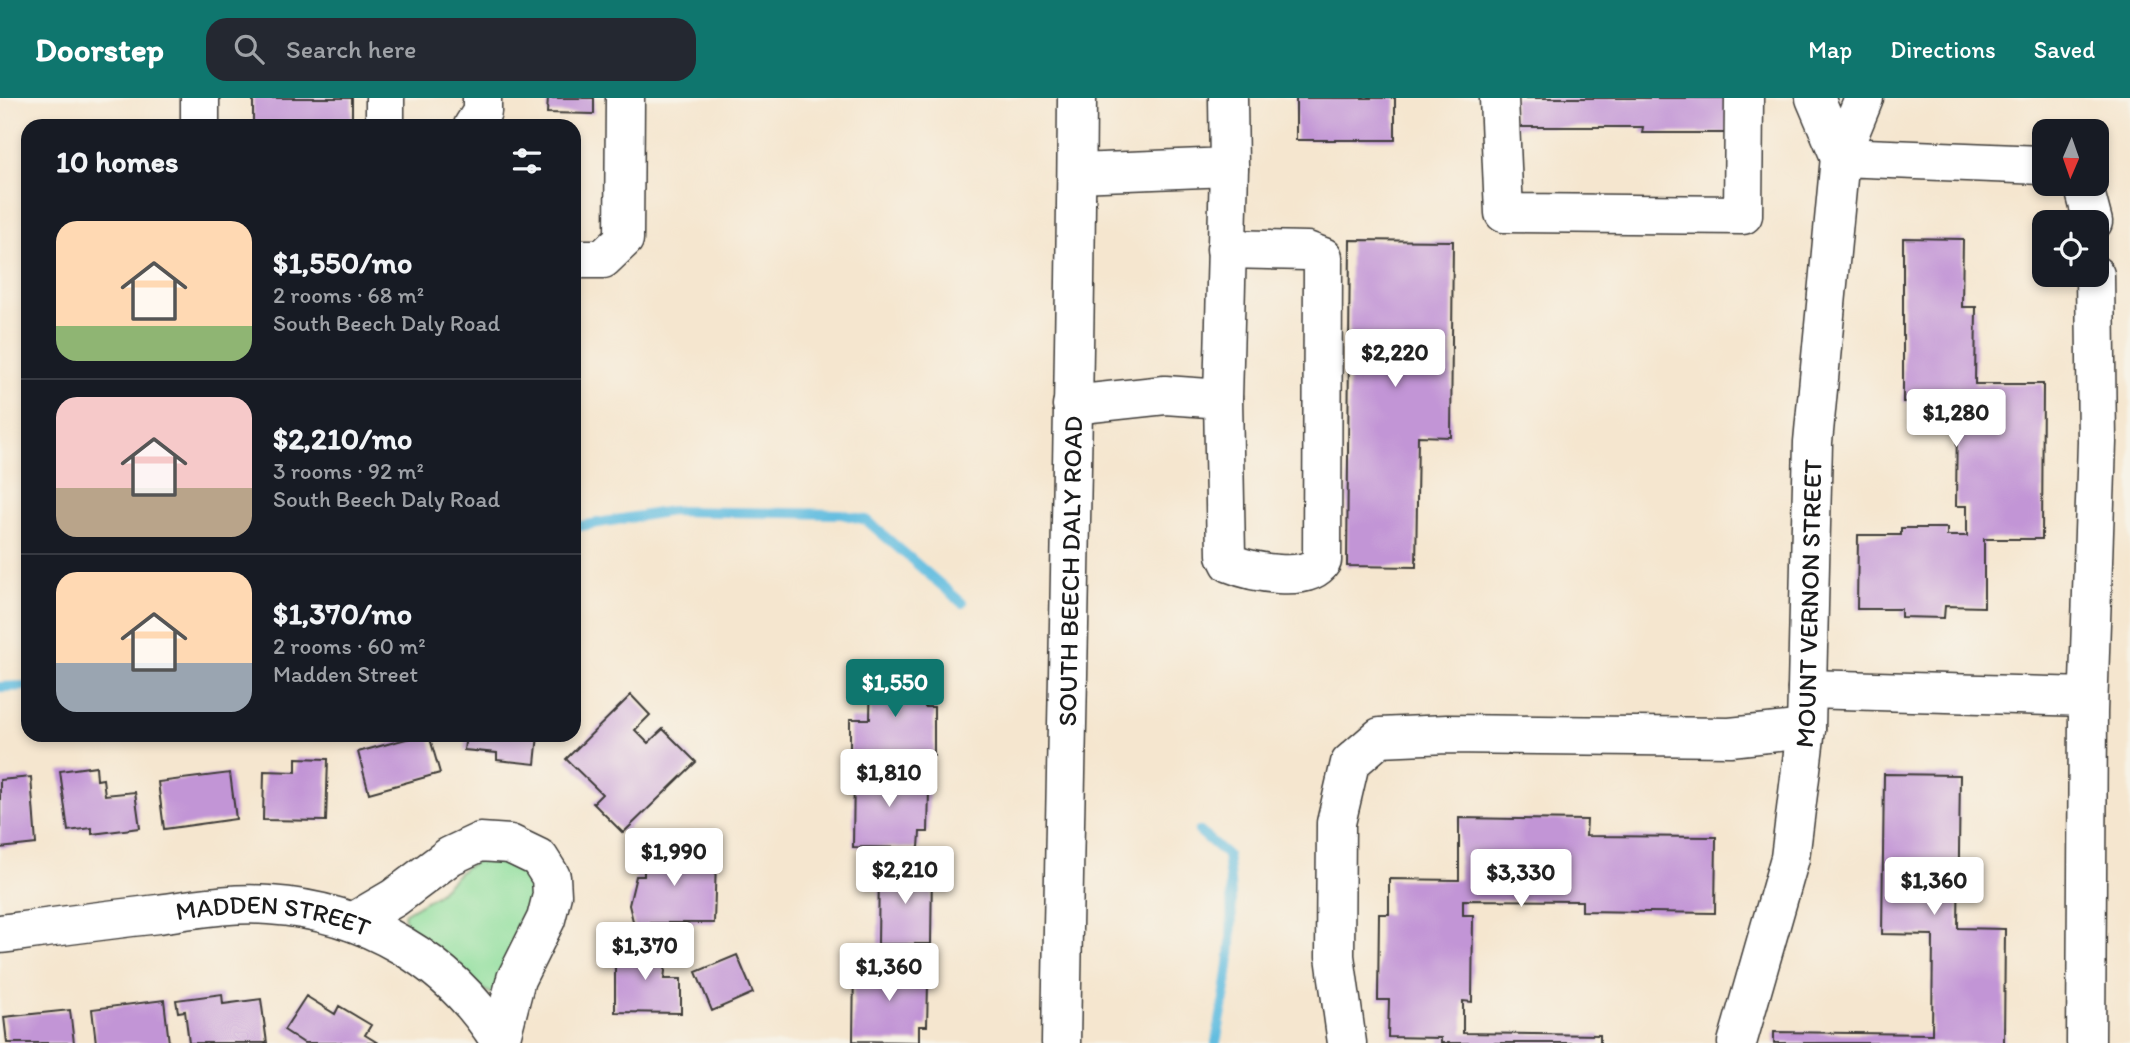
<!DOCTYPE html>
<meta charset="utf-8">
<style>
body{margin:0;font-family:Itim,sans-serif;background:#242831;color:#f1f3f6;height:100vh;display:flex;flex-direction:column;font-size:26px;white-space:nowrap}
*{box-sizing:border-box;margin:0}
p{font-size:23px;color:#9ea1a6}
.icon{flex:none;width:38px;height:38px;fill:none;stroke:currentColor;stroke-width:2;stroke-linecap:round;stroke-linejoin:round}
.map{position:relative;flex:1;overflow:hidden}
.details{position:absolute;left:21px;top:21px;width:560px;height:623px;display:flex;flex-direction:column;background:#171b24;border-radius:21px;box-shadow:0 4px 10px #0003}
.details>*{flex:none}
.needle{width:46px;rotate:182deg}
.buttons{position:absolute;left:2032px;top:21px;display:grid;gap:14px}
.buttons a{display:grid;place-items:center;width:77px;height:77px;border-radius:14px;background:#171b24;box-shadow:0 4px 10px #0003;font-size:35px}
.price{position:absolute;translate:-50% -60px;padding:0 16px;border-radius:7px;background:#fff;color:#222;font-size:23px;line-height:46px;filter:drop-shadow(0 2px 4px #0008)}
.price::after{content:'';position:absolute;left:50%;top:42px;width:21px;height:16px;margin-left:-10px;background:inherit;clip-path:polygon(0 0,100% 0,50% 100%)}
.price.active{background:#0f766e;color:#fff}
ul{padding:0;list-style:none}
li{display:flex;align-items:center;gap:21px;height:175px;padding:0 35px}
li+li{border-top:2px solid #363941}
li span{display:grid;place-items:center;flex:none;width:196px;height:140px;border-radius:21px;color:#555}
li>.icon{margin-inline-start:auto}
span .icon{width:84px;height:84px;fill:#fffc;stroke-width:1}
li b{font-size:30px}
h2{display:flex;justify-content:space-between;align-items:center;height:84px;padding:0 35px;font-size:30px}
header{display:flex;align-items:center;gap:42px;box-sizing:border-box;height:98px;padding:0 35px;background:#0f766e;color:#fff}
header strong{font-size:33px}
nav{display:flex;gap:38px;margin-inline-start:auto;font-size:24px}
.search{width:490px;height:63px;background:#242831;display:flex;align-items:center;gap:18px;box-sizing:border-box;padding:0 24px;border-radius:21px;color:#9ea1a6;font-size:26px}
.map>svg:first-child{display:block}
</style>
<header>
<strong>Doorstep</strong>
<div class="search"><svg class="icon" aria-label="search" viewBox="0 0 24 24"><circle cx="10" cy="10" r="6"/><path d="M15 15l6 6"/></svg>Search here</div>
<nav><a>Map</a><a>Directions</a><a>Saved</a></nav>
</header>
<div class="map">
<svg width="2130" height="945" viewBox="0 0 2130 945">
<rect width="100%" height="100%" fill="#f7f3e8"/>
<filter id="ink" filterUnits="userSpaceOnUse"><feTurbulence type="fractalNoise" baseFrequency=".0143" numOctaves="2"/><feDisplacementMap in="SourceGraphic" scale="14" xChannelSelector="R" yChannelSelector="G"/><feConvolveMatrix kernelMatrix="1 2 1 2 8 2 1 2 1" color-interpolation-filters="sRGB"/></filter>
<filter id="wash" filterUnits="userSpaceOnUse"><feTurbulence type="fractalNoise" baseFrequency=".00686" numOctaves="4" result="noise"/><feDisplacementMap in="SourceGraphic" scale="28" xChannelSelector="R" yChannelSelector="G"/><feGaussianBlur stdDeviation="1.57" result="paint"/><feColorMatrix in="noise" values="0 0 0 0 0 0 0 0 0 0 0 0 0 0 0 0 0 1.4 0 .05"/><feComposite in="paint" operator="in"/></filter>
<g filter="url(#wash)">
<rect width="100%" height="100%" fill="#f5e6cf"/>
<path fill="#90df9e" stroke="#567e5d" stroke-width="2" d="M492,756L529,772L539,795L496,893L492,896L484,892L406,829L404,816L436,797L465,769Z"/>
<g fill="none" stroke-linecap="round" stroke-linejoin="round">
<path stroke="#62bde0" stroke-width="10" d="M574,429L671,413L841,416L866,422L962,505
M0,589L28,588
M1199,733L1227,757C1237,831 1230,873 1216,945"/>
</g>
<g id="blocks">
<path fill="#c295d6" d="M253,0H352V28H253Z
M548,0H594V16L547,15Z
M1296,0H1395V42H1296Z
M1514,0H1728V35H1642L1643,29H1514Z
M1903,140L1963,141L1962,209H1976L1975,286H2043L2042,441H1984V509L1945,508L1944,520L1901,519V511H1857L1858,437H1901V430H1947V438H1967V408H1956L1957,318H1966V304H1903Z
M1350,142L1453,143L1451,339L1418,338L1416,469L1347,468Z
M871,575H925V609H934V658L850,657V621H870Z
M631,597L650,617L635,632L648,645L663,631L696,664L623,735L593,705L602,696L566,661Z
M421,637H429L440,675L369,695L358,654Z
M466,637H538L535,666L497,662V655L464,652Z
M296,660L328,661L326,723L263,722L264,673L296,674Z
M96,668L97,682L103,681L105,697L135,694L140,730L92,736V730L68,733L60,673Z
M854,672L921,674V691H929L928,734H920L919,750L853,749Z
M230,675L236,721L164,731L158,684Z
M1884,676L1960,677L1958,830L2005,831L2004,945H1774V934L1932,936L1933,837L1882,836Z
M31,679L36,746L0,750V682Z
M1459,720L1587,722L1586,738L1716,739L1715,815L1582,813V803L1463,802V817H1473L1472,904L1463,903V935L1600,937V945H1441V940L1388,939L1389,902H1378L1379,816H1389V781L1459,782Z
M644,747L698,748V764L716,763L714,825H649V831H635L629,807L636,778H644Z
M879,770L932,771L931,846H878Z
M615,849H668L664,881H681V915L615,914Z
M737,857L753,895L712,913L696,874Z
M854,867H921L920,885H928L927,928H919V944L853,943Z
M222,896L223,906L261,901L267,945H189L185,913L178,914L176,902Z
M306,898L335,916L339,908L371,927L365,937L378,945H304L284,932Z
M164,902L169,945H96L92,911Z
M70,912L74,945H7L4,919Z"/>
</g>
</g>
<g filter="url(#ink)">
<use href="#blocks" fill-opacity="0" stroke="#3d3a37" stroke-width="2"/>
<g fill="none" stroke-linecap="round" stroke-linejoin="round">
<g stroke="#3d3a37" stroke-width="41">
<g id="minor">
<path d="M385,0V28"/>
<path d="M1499,0L1504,115L1743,117L1744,0"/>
<path d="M1815,0L1840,59L1864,0"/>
<path d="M200,28V0"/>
<path d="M473,28L482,14V0"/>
<path d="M1077,75L1229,69L1228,0"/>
<path d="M2083,86L2093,124"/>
<path d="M574,161H603L624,141L625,0"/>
<path d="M1223,301L1226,457L1230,465C1252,474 1307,486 1322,463L1323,159L1307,153L1226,151"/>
<path d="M1072,307L1165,297L1223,301L1229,69"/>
<path d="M1807,591L2088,599"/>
<path d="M353,824L394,800L450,758L480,744L510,746L539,760L551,779L552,797L546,821L516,881L500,943"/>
<path id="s1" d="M0,836C53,829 105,822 158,816C194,811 232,804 269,807C365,813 451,863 501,945"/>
<path id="s2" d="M1061,945C1066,630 1075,315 1077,0"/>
<path d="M1347,945L1335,858L1336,725L1350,665L1380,639L1447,636L1730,639L1806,631"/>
<path id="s3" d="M1737,945L1790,760L1806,631L1813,344L1840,59L2044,67"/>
<path d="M2086,945L2088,614L2097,344L2095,177"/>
</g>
</g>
<use href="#minor" stroke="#fff" stroke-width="38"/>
</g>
</g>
<g text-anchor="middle" stroke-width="7" stroke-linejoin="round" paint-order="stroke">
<g font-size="26" fill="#1c1c1c" stroke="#f7f3e8">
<text dy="9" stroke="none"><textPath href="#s2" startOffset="472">SOUTH BEECH DALY ROAD</textPath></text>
<text dy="9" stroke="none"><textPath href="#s3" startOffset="448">MOUNT VERNON STREET</textPath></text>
<text dy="9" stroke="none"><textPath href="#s1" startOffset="276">MADDEN STREET</textPath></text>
</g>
</g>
</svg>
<div class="buttons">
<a><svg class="needle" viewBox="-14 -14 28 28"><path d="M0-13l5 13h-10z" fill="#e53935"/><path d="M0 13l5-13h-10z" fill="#9ea1a6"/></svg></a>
<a><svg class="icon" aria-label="locate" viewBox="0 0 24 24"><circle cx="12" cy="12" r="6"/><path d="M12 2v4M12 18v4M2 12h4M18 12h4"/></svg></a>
</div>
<b class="price" style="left:1395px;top:291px">$2,220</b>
<b class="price" style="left:1956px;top:351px">$1,280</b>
<b class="price active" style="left:895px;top:621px">$1,550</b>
<b class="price" style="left:889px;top:711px">$1,810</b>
<b class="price" style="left:674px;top:790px">$1,990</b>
<b class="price" style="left:905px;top:808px">$2,210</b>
<b class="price" style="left:1521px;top:811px">$3,330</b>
<b class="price" style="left:1934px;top:819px">$1,360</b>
<b class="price" style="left:645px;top:884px">$1,370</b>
<b class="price" style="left:889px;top:905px">$1,360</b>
<section class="details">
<h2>10 homes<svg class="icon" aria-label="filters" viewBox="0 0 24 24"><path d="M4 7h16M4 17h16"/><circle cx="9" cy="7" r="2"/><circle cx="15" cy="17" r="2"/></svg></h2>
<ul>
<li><span style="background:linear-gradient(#ffd9b3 75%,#8fb573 0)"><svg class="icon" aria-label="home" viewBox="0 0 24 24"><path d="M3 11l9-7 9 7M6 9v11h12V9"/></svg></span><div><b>$1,550/mo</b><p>2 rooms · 68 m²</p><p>South Beech Daly Road</p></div></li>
<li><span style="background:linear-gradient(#f6c9c9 65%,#b9a48a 0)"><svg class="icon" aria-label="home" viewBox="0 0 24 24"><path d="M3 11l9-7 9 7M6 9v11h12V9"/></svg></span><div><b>$2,210/mo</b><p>3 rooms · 92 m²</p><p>South Beech Daly Road</p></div></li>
<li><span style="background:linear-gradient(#ffd9b3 65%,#9aa5b1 0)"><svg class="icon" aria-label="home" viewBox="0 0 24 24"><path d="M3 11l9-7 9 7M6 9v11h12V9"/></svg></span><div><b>$1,370/mo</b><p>2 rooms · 60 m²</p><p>Madden Street</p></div></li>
</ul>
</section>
</div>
